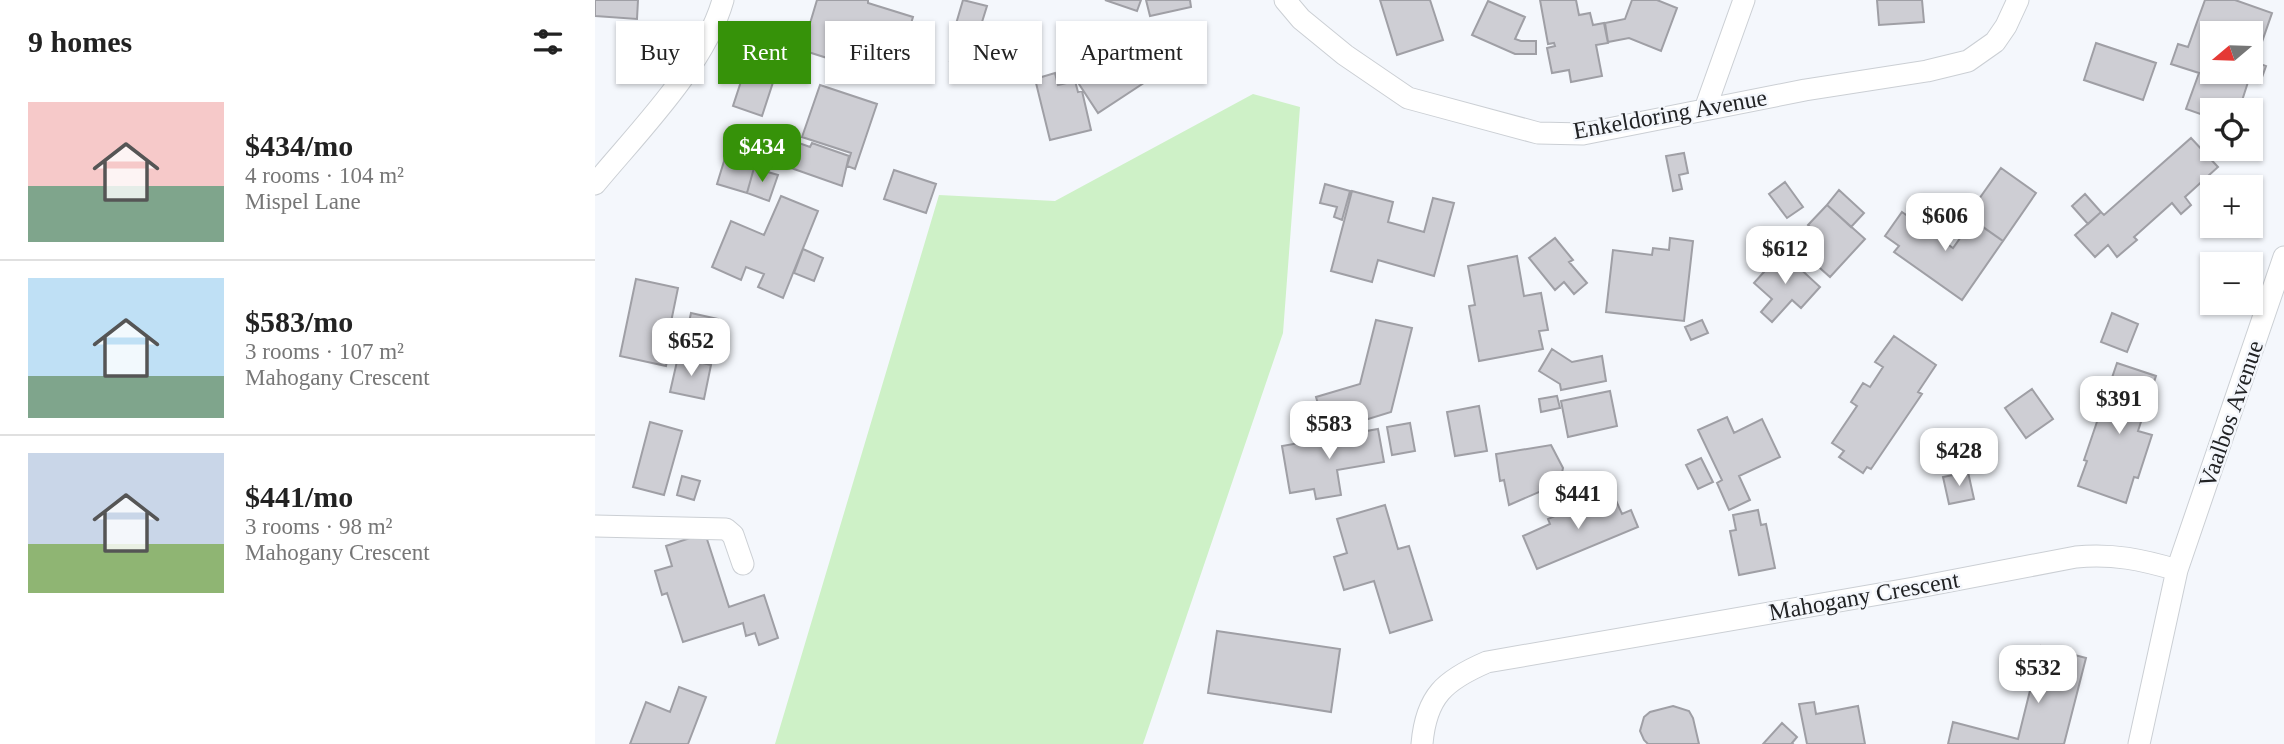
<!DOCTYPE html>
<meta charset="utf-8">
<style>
body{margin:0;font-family:Georgia,serif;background:#f6f6f6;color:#222;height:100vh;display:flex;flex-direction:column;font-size:26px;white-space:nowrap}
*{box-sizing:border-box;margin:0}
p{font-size:23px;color:#767676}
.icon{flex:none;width:38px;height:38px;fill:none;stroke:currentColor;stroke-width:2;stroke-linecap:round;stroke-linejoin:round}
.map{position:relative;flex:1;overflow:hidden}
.panel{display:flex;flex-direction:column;background:#fff;width:595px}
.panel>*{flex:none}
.top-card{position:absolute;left:21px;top:21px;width:665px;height:63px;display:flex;gap:14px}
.needle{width:46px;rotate:251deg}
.fabs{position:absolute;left:1605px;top:21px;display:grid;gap:14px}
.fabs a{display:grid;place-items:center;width:63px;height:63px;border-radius:0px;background:#fff;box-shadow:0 2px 5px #0004;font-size:35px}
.price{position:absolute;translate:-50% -60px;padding:0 16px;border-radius:14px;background:#fff;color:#222;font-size:23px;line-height:46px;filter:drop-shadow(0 2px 4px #0008)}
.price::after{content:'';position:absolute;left:50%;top:42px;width:21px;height:16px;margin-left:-10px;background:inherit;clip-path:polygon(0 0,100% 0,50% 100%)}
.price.selected{background:#369209;color:#fff}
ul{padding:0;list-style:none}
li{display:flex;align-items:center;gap:21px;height:175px;padding:0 28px}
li+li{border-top:2px solid #e0e0e0}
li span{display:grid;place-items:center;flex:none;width:196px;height:140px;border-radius:0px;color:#555}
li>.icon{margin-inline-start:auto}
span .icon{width:84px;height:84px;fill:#fffc;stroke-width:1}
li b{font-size:30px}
h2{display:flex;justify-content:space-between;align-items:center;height:84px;padding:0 28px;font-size:30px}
.tag{padding:0 24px;border-radius:0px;background:#fff;box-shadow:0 2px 5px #0004;font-size:24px;line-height:63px}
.tag.selected{background:#369209;color:#fff}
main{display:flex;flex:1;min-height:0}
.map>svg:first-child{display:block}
</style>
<main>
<section class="panel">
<h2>9 homes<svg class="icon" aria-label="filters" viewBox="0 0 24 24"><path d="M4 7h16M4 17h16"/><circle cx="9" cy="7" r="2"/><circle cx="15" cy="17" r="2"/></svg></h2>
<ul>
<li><span style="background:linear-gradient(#f6c9c9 60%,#7fa58c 0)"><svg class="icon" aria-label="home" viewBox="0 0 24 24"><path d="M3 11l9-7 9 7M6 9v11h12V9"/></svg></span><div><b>$434/mo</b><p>4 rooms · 104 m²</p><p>Mispel Lane</p></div></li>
<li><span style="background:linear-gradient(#bfe0f5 70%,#7fa58c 0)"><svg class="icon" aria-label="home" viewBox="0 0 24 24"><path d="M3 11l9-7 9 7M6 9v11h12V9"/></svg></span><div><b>$583/mo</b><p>3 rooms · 107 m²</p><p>Mahogany Crescent</p></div></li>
<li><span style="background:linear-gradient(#c9d6e8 65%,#8fb573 0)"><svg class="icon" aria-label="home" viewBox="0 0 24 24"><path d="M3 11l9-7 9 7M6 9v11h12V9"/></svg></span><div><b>$441/mo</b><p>3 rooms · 98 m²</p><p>Mahogany Crescent</p></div></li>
</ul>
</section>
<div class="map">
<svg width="1689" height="744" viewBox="0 0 1689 744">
<rect width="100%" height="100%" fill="#f4f7fc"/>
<path fill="#cef1c7" d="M658,94L705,107L688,333L548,744H180L344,195L460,201Z"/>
<path fill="#ceced4" stroke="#9f9fa5" stroke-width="2" fill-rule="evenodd" d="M0,0H43L42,19L0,16Z
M222,0H273V3L318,17L302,69L257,55L254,65L207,50Z
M368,0L392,6L373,67L355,61L361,42L356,41Z
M510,0H546L542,11Z
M551,0H595L596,7L555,16Z
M785,0H835L848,40L802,55Z
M945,0H981L984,15L995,13L998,25L1009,23L1013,43L1001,45L1007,76L976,82L974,70L957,73L952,48L960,46L959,43L953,44Z
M1037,0H1062L1082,8L1066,51L1034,38L1013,42L1010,23L1030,19Z
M1282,0H1327L1329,22L1284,25Z
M1610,0H1640L1677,13L1660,62L1671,66L1665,83L1654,79L1644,110H1617V118L1591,109L1604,73L1576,64L1583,44L1593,47ZM1617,33H1656V72H1617Z
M893,1L930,17L920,39L926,41H941V54H920L877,35Z
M564,27L585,59L571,69L550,37Z
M544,36L567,71L503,113L480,78Z
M1501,43L1561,63L1548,100L1489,80Z
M154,57L183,67L167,116L138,106Z
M460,73L463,85L480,81L483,92L487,91L496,130L455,140L440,79Z
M225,85L282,104L260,169L252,166L256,153L207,137Z
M170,138L188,145L190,138L215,147L217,143L254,156L247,186L182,163L183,159L166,153Z
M1596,138L1623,167L1590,197L1596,205L1586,214L1577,203L1539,237L1542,240L1522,257L1513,245L1500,257L1480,235L1506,212L1509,215Z
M1089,153L1093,173L1084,175L1087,189L1078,191L1071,156Z
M130,158L159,168L152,193L122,184Z
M159,168L183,175L174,201L152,193Z
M1406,168L1441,193L1408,241L1372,216Z
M299,170L341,184L331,213L289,199Z
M1190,182L1208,207L1192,218L1174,194Z
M730,184L755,191L747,220L739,217L742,207L725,203Z
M1244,190L1269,213L1256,227L1232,205Z
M757,191L798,202L793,222L829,232L838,198L859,203L839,276L783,260L777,282L736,271Z
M1490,194L1506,212L1493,224L1477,206Z
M186,196L223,211L188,298L163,287L169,274L151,267L146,280L117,267L136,221L169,235Z
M1232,205L1270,239L1235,277L1207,252L1223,234L1213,225Z
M1307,212L1358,248L1378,220L1408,241L1367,300L1299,252L1304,246L1290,236Z
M960,238L978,260L974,262L992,283L979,294L969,282L960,290L934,258Z
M1075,238L1098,241L1089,321L1011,312L1018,250L1057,255L1058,248L1074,250Z
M208,249L228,258L219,281L199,273Z
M1187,252L1225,287L1206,308L1197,300L1177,322L1166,312L1177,299L1159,283Z
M922,256L929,296L946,293L953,330L944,331L948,349L884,361L874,306L880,305L873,266Z
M41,279L83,288L76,322L80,323L71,366L25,356Z
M96,313L123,319L120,332L124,333L118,360L87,354Z
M1517,313L1543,324L1532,352L1506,342Z
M781,320L817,328L796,412L731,432L721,397L765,384Z
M1107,320L1113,333L1096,340L1090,327Z
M1299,336L1341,365L1323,392L1327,394L1276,469L1272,467L1268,473L1244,457L1249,451L1237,443L1262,406L1256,402L1268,383L1275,387L1288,367L1280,362Z
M957,349L977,362L1007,356L1011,381L966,390L965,384L944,371Z
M83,357L116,365L109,399L75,392Z
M1522,363L1561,376L1543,431L1557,435L1543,478L1539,477L1531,503L1483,486L1492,461L1489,460Z
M1437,389L1458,419L1431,438L1410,408Z
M1015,391L1022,426L973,437L966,401Z
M962,396L965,408L946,412L944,399Z
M884,406L892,451L860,456L852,412Z
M1132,417L1139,433L1167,419L1185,457L1144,476L1155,500L1134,510L1122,483L1127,480L1103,430Z
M55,422L87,431L69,495L38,487Z
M815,423L820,451L797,455L792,427Z
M783,429L789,462L742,470L746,495L721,499L719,489L695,493L687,446Z
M956,445L968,468L965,483L914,505L909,480L905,481L901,454Z
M1106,458L1118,482L1103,489L1091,465Z
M1373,472L1379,499L1354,504L1348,477Z
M87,476L105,481L99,500L82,495Z
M1019,496L1027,514L1036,510L1043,527L942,569L928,536L955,524L953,519L991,502L994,507Z
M790,505L803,549L814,546L837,620L795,633L779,581L749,590L739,557L752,553L742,519Z
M1163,510L1166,525L1171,524L1180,568L1144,575L1135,531L1141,530L1138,515Z
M110,533L134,607L169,595L183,638L164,645L160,633L151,636L148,623L88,642L72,593L67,595L60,571L77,566L71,546Z
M622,631L745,649L736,712L613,693Z
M1446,646L1491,658L1469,744H1353L1358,722L1423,739Z
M84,687L111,697L93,744H35L51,702L75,712Z
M1219,702L1221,714L1263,706L1270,744H1212L1204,704Z
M1078,706L1094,711L1098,718L1104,744H1053L1049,740L1045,731L1049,717L1055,712Z
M1187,723L1202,737L1197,743L1198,744H1168Z"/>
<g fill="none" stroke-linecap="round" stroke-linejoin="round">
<g stroke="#cbcfd4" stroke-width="23">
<path id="minor" d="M690,0L706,19L750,55L813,98L943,133L988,134L1210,90L1332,71L1373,61L1400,42L1411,26L1423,0
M1110,109L1149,0
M0,184C43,132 110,65 128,0
M0,526L131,529L138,535L148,564
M827,744C831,696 850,680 892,662L1319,588L1481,557C1517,553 1548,560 1582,570
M1544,744L1582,570L1689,257"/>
</g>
<use href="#minor" stroke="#fff" stroke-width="21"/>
</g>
<g text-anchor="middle" stroke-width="5" stroke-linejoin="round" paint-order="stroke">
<g font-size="24" fill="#212224" stroke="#f4f7fc">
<text transform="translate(1075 114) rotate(-10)" y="8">Enkeldoring Avenue</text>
<text transform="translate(1636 414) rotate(-71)" y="8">Vaalbos Avenue</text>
<text transform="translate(1269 596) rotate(-10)" y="8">Mahogany Crescent</text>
</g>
</g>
</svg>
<div class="fabs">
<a><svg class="needle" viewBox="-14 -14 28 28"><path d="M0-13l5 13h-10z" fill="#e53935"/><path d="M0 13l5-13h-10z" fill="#767676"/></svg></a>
<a><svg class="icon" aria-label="locate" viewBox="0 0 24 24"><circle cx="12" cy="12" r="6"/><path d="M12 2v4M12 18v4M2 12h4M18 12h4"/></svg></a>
<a>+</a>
<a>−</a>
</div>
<b class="price selected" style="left:167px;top:184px">$434</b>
<b class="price" style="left:1350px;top:253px">$606</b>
<b class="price" style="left:1190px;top:286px">$612</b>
<b class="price" style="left:96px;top:378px">$652</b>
<b class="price" style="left:1524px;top:436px">$391</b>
<b class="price" style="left:734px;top:461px">$583</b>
<b class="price" style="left:1364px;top:488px">$428</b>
<b class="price" style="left:983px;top:531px">$441</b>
<b class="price" style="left:1443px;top:705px">$532</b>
<div class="top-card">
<a class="tag">Buy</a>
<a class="tag selected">Rent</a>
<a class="tag">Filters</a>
<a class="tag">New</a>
<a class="tag">Apartment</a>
</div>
</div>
</main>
